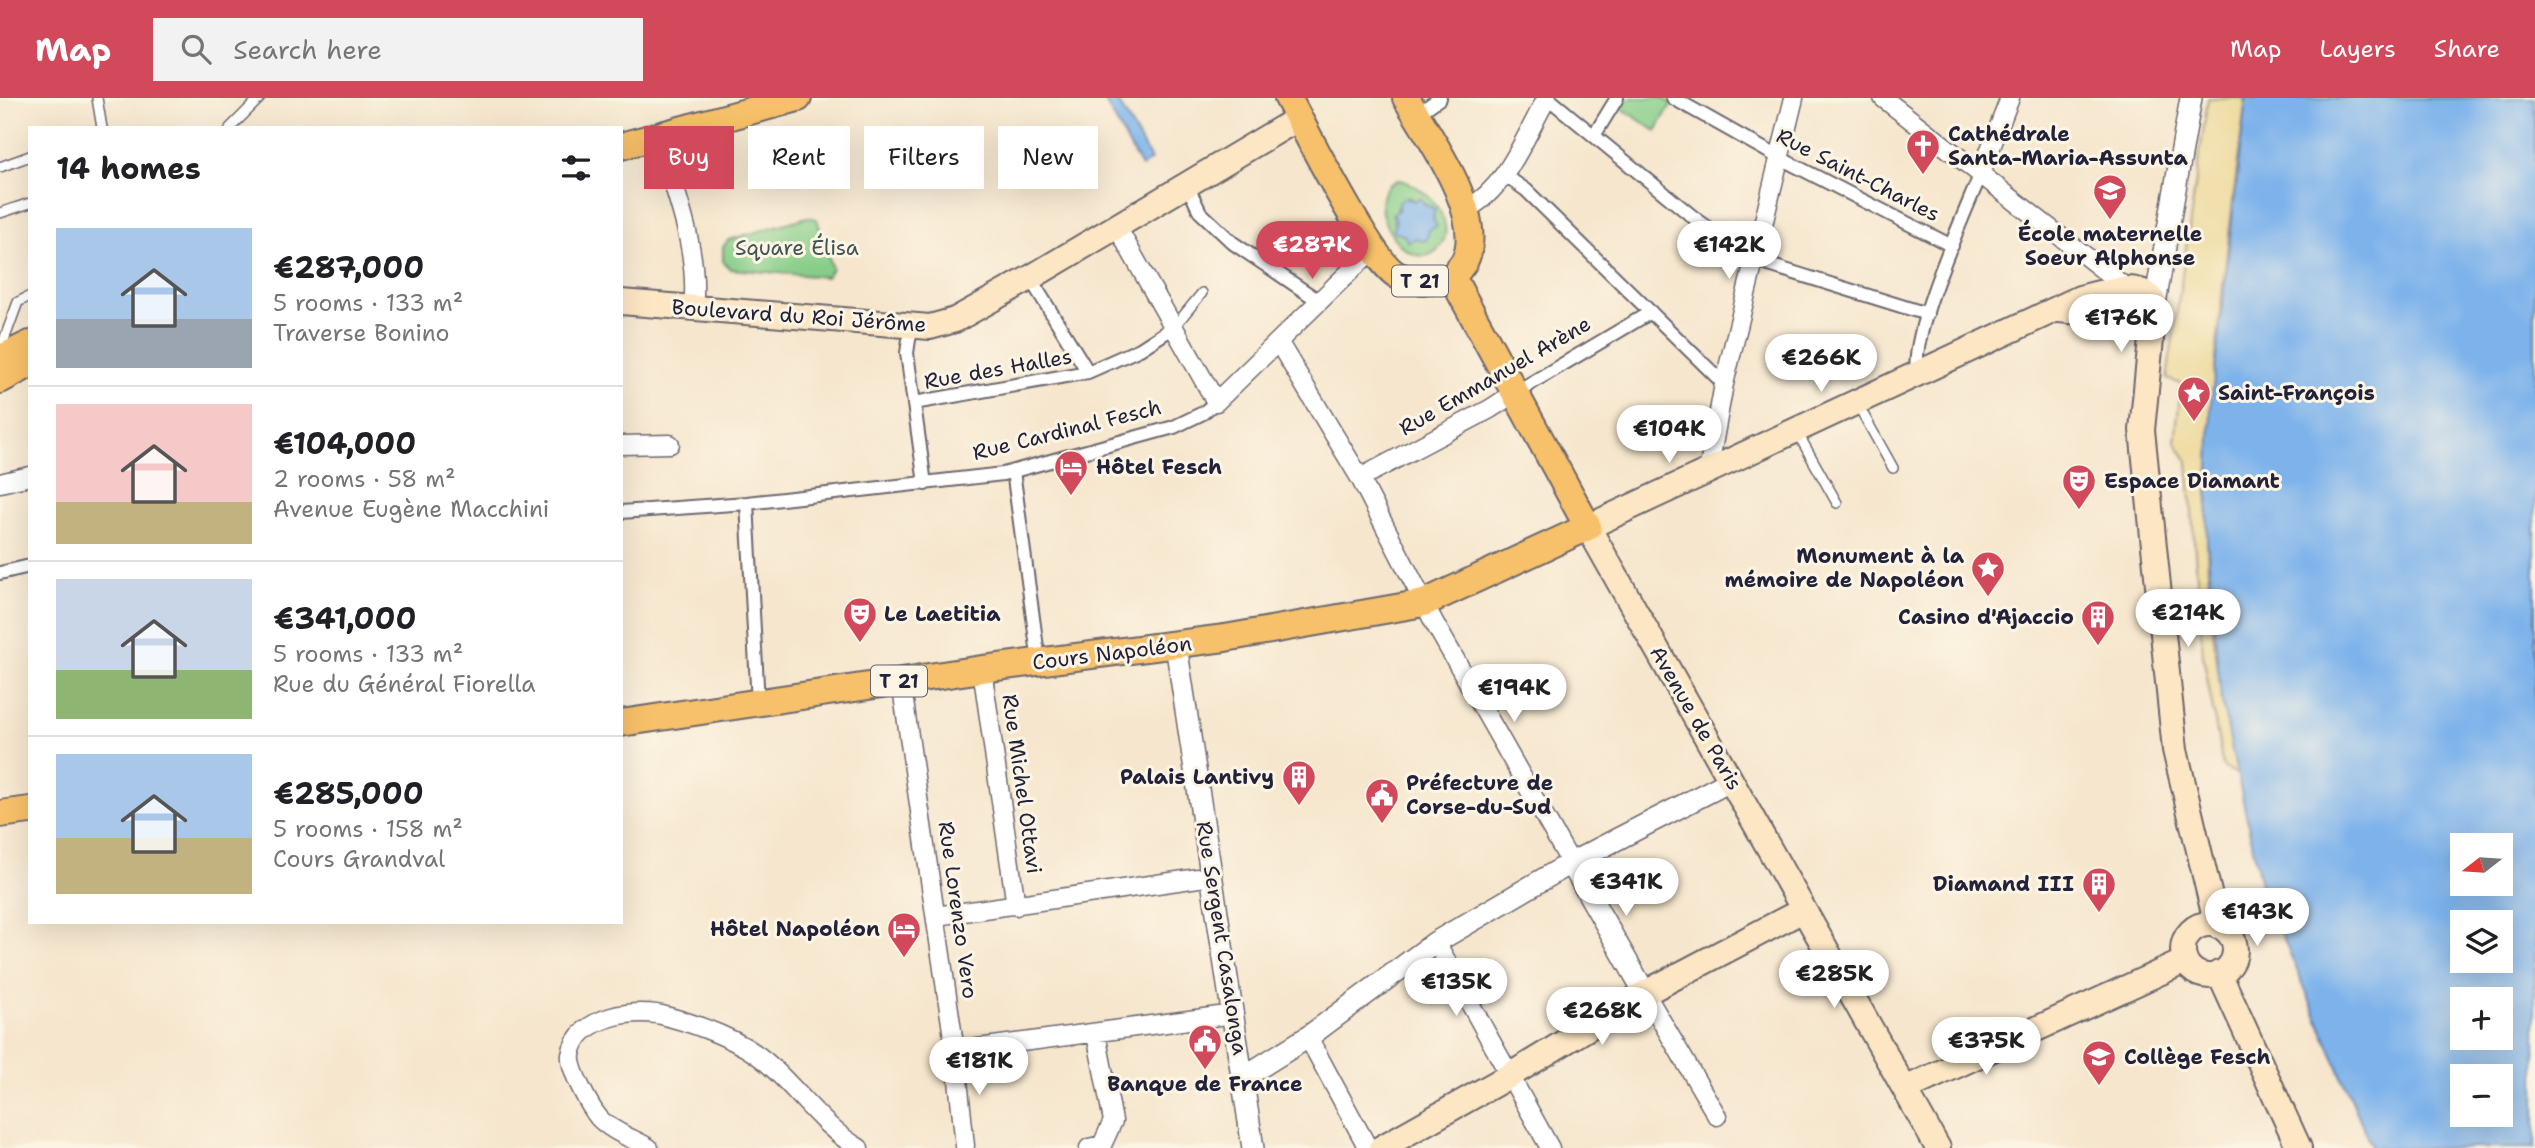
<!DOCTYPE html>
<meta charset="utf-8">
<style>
body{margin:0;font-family:"Shantell Sans",sans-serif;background:#f2f2f2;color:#202124;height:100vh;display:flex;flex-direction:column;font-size:26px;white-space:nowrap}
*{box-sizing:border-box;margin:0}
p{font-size:23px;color:#757577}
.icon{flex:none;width:38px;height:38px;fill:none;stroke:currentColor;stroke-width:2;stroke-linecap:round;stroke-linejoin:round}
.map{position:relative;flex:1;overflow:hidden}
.panel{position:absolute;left:28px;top:28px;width:595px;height:798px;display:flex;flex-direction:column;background:#fff;border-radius:0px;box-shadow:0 7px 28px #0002}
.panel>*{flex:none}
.banner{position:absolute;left:644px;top:28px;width:665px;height:63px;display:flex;gap:14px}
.needle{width:46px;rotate:253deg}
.tools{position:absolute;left:2450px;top:735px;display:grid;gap:14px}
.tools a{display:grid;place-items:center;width:63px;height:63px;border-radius:0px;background:#fff;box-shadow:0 7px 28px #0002;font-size:35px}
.price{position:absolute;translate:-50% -60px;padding:0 16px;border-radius:24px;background:#fff;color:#222;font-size:23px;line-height:46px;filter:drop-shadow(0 2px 4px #0008)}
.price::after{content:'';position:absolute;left:50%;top:42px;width:21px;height:16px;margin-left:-10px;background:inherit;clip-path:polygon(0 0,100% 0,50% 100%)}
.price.active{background:#d1495b;color:#fff}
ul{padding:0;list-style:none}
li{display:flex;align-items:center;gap:21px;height:175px;padding:0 28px}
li+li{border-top:2px solid #e0e0e0}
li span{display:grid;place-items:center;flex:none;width:196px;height:140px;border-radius:0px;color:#555}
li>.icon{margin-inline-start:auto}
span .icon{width:84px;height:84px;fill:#fffc;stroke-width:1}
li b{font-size:30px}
h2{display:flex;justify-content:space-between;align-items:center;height:84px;padding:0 28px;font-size:30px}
.pill{padding:0 24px;border-radius:0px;background:#fff;box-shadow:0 7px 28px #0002;font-size:24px;line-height:63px}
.pill.active{background:#d1495b;color:#fff}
header{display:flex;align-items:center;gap:42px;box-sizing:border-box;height:98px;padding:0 35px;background:#d1495b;color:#fff}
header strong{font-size:33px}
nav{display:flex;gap:38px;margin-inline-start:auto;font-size:24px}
.search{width:490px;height:63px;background:#f2f2f2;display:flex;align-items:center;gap:18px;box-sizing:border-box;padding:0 24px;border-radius:0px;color:#757577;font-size:26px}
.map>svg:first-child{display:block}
</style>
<header>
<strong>Map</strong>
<div class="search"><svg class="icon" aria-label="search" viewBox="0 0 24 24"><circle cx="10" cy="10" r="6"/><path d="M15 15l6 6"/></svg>Search here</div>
<nav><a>Map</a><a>Layers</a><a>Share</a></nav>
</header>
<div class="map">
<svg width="2535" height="1050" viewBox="0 0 2535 1050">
<rect width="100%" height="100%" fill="#fcf5e5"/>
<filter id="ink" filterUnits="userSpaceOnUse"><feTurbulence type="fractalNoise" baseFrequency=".0143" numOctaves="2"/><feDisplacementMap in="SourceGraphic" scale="14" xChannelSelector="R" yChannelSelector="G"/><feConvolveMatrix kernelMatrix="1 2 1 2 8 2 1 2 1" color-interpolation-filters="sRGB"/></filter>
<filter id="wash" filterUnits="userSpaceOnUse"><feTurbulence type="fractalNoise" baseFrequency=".00686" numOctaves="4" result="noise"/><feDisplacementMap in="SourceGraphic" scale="28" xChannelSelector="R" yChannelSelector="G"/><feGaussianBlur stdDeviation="1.57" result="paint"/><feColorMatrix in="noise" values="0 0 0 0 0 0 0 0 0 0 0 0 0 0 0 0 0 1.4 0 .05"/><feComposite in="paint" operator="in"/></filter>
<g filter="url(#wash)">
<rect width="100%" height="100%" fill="#f6e6cd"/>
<path fill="#87cd88" stroke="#547862" stroke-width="2" fill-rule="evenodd" d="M1623,0H1662L1672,5L1656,33L1618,8Z
M1398,82C1424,84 1463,128 1437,152C1407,180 1354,99 1398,82ZM1407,99L1424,106L1434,119L1429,132L1416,139L1404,137L1393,124L1400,103Z
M807,119L817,121L832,171L826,179L730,171L723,163V149L728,142Z"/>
<path fill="#eeda9e" stroke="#887e6c" stroke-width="2" d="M2208,0H2246C2227,146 2208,292 2207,439C2207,515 2221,602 2237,676L2223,669L2203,557L2188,363L2175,344L2181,286L2167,281Z"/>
<path fill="#7db2eb" stroke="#506a93" stroke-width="2" fill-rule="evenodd" d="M1103,0H1116L1151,62L1141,69Z
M2246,0H2535V1050H2372L2261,787L2221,600L2207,442L2211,306ZM2462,747H2501V786H2462ZM2501,824V863H2462V824ZM2462,901H2501V940H2462ZM2462,978H2501V1017H2462Z
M1403,100L1415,103L1421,100L1424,106L1435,111L1433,121L1437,128L1429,132L1427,142L1422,143L1416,140L1408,144L1404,137L1393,134L1396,122L1392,116L1399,112V105Z"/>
</g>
<g filter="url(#ink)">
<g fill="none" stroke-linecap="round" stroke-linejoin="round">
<g stroke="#6c676e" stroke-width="12">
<path id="service" d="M97,0L102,30
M230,30L260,0
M0,69L30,58
M0,115L30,105
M1174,229L1202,195
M0,253L18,204L30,198
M1858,307L1893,370
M1797,334L1837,405"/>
</g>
<g stroke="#6c676e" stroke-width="16">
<path id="pedestrian" d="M1548,0L1693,119L1753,162L1927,216
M1673,0L1778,59L1952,148
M1416,17L1440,0
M1595,36L1617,0
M1504,77L1526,92L1724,286
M1188,89L1200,114L1233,145L1319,203
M1030,180L1088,274
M911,228L907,255L925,386
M1917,276C1910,234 1963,120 1981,75
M1516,294L1651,214
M914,305L1088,274L1140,251L1174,229
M1013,373L1039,564
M747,405L758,605
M621,414L747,405L1003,376L1174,329L1203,315L1216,304
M0,475L30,468"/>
</g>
<g stroke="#6c676e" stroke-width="21">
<path id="minor" d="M1883,0L2129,192
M658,38C675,93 700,153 693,211
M1981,75L2010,0
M1467,111C1507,90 1525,38 1547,0
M1117,129L1216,304L1373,151
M1279,245L1360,380L1435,526L1571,765
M621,347L670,346
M1708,374L1724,286L1794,0
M1360,380L1490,311L1516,294
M0,385L30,378
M982,571L1016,808
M901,583L955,953L965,1048
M936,818L1212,778
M1436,844L1550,1050
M1645,895L1717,1018
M1308,939L1368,1050
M955,953L1234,916
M649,1050C634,1041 611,1033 599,1020C590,1009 569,971 571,957C577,917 638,909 669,919C699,927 742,943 765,963C797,990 823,1030 859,1050
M1089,1050L1102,1047L1113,1023L1096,936"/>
</g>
<g stroke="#6c676e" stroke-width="24">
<path id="tertiary" d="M2154,211L2191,0
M1176,547L1253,1050
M1571,765L1645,895
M1244,979L1308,939L1436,844L1571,765L1732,682"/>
</g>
<g stroke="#6c676e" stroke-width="28">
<path id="secondary" d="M621,204L930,229L955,222L1030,180L1299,20
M2154,211L2142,332L2175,652L2217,828
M2183 852a26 26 0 1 1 52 0a26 26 0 1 1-52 0Z
M2219,875L2299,1050
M1905,991L2185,863
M1381,1050L1509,978L1645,895L1803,812
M1938,1050L1588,429L2080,200C2101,194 2143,181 2154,205L2152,220L2140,227L2102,216L2059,212"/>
</g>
<g stroke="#6c676e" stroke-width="30">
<path id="primary" d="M1288,0C1305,31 1373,168 1399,178C1417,186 1434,182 1452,179C1456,174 1462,168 1465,162C1486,117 1429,39 1406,0
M621,48L798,0
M0,261L30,246
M0,282L30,266
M621,625L982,571L1225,540L1424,505L1588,429L1452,179
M0,716L30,712"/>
</g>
<use href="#service" stroke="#fff" stroke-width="9"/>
<use href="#pedestrian" stroke="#fff" stroke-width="12"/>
<use href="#minor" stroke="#fff" stroke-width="18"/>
<use href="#tertiary" stroke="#fff" stroke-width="21"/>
<use href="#secondary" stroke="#fce6c4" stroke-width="24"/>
<use href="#primary" stroke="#f7c06b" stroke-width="26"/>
</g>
</g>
<defs>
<g id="church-pin" transform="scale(1.75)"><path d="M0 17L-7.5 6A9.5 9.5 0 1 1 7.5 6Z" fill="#d1495b" stroke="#fcf5e5"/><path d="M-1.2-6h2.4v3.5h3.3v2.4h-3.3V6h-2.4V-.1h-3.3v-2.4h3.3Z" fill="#fff"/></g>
<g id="school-pin" transform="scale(1.75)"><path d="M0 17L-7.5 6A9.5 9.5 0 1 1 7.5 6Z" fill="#d1495b" stroke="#fcf5e5"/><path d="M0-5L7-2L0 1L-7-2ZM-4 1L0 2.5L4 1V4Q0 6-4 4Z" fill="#fff"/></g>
<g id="sight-pin" transform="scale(1.75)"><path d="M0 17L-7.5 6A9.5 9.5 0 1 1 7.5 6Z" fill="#d1495b" stroke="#fcf5e5"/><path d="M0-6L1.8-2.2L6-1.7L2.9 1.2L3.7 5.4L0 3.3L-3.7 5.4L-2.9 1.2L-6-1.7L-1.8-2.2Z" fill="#fff"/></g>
<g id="hotel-pin" transform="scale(1.75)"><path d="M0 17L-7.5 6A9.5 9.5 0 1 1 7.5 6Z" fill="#d1495b" stroke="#fcf5e5"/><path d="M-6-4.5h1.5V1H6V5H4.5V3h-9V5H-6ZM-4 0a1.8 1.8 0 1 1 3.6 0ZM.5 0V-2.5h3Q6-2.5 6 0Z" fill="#fff"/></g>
<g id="theatre-pin" transform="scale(1.75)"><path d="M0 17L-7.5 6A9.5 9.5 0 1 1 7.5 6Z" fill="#d1495b" stroke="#fcf5e5"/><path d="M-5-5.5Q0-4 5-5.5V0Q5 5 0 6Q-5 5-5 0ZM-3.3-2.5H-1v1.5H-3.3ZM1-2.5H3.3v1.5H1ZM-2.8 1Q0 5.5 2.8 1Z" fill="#fff"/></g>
<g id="building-pin" transform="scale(1.75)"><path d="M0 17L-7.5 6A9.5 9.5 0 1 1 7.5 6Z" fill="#d1495b" stroke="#fcf5e5"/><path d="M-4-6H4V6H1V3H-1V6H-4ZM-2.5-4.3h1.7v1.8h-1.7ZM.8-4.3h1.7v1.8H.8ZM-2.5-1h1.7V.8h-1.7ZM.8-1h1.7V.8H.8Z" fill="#fff"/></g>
<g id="civic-pin" transform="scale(1.75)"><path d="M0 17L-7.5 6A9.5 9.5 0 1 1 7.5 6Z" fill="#d1495b" stroke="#fcf5e5"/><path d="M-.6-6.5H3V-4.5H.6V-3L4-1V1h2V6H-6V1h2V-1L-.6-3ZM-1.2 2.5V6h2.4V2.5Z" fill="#fff"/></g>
</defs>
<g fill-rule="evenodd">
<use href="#church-pin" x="1923" y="48"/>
<use href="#school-pin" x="2110" y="93"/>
<use href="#sight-pin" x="2194" y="295"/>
<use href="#hotel-pin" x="1071" y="369"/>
<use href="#theatre-pin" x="2079" y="383"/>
<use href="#sight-pin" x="1988" y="470"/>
<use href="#theatre-pin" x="860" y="516"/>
<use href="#building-pin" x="2098" y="519"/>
<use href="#building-pin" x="1299" y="679"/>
<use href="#civic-pin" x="1382" y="697"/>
<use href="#building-pin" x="2099" y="786"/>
<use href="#hotel-pin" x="904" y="831"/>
<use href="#civic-pin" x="1205" y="943"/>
<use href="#school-pin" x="2099" y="959"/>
</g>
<g text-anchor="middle" stroke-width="6" stroke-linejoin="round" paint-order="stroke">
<g fill="#fcf5e5" stroke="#63616e" stroke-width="2">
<rect x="1392" y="167.5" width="56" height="31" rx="5"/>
<rect x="871" y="567.5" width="56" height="31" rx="5"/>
</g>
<g font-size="19" font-weight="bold" fill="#22223b">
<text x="1420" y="190">T 21</text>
<text x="899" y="590">T 21</text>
</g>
<g font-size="21" font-weight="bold" fill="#22223b" stroke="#fcf5e5" text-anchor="start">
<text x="1948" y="43">Cathédrale<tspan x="1948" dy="24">Santa-Maria-Assunta</tspan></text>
<text x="2110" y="143" text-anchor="middle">École maternelle<tspan x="2110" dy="24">Soeur Alphonse</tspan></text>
<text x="2218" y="302">Saint-François</text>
<text x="1096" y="376">Hôtel Fesch</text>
<text x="2104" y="390">Espace Diamant</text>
<text x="1964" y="465" text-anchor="end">Monument à la<tspan x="1964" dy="24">mémoire de Napoléon</tspan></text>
<text x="884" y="523">Le Laetitia</text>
<text x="2074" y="526" text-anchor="end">Casino d'Ajaccio</text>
<text x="1274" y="686" text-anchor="end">Palais Lantivy</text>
<text x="1406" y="692">Préfecture de<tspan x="1406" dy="24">Corse-du-Sud</tspan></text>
<text x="2074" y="793" text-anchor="end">Diamand III</text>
<text x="880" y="838" text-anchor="end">Hôtel Napoléon</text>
<text x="2124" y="966">Collège Fesch</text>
<text x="1205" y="993" text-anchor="middle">Banque de France</text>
</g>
<g font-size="21" fill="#22223b" stroke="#fcf5e5">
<text transform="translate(1858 77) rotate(27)" y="7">Rue Saint-Charles</text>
<text transform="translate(799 218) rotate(4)" y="7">Boulevard du Roi Jérôme</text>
<text transform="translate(998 271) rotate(-10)" y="7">Rue des Halles</text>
<text transform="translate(1495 278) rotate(-30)" y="7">Rue Emmanuel Arène</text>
<text transform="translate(1067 332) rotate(-14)" y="7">Rue Cardinal Fesch</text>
<text transform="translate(1112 555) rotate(-7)" y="7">Cours Napoléon</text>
<text transform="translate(1696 620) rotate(60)" y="7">Avenue de Paris</text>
<text transform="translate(1022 686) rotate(82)" y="7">Rue Michel Ottavi</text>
<text transform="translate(958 812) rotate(82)" y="7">Rue Lorenzo Vero</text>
<text transform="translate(1222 840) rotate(81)" y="7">Rue Sergent Casalonga</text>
</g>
<g font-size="21" fill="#405552" stroke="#fcf5e5">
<text x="797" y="157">Square Élisa</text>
</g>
</g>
</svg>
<div class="tools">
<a><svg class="needle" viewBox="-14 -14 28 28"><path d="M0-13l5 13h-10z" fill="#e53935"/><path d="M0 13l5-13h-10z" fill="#757577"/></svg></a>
<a><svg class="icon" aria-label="layers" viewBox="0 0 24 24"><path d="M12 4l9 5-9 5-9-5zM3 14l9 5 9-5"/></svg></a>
<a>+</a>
<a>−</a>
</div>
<b class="price active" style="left:1312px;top:183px">€287K</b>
<b class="price" style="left:1729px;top:183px">€142K</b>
<b class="price" style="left:2121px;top:256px">€176K</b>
<b class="price" style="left:1821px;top:296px">€266K</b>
<b class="price" style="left:1669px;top:367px">€104K</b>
<b class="price" style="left:2188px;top:551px">€214K</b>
<b class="price" style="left:1514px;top:626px">€194K</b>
<b class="price" style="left:1626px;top:820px">€341K</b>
<b class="price" style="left:2257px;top:850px">€143K</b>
<b class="price" style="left:1834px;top:912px">€285K</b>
<b class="price" style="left:1456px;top:920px">€135K</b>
<b class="price" style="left:1602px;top:949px">€268K</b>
<b class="price" style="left:1986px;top:979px">€375K</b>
<b class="price" style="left:979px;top:999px">€181K</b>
<div class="banner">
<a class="pill active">Buy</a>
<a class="pill">Rent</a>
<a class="pill">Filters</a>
<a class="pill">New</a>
</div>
<section class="panel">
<h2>14 homes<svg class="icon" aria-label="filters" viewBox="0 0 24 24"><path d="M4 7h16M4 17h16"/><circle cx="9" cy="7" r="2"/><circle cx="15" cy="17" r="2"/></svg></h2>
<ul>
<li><span style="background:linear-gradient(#a9c7e8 65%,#9aa5b1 0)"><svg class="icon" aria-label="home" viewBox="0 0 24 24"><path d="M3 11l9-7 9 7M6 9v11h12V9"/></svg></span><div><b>€287,000</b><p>5 rooms · 133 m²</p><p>Traverse Bonino</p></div></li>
<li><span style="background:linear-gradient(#f6c9c9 70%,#c2b280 0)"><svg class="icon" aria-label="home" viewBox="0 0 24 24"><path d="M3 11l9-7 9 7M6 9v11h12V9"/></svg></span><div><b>€104,000</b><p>2 rooms · 58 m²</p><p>Avenue Eugène Macchini</p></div></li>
<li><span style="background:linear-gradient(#c9d6e8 65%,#8fb573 0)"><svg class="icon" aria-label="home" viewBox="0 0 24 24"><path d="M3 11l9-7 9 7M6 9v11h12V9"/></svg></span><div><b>€341,000</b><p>5 rooms · 133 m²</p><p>Rue du Général Fiorella</p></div></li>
<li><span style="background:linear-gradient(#a9c7e8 60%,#c2b280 0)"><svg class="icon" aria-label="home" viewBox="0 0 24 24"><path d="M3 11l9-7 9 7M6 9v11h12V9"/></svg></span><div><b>€285,000</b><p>5 rooms · 158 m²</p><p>Cours Grandval</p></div></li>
</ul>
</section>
</div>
